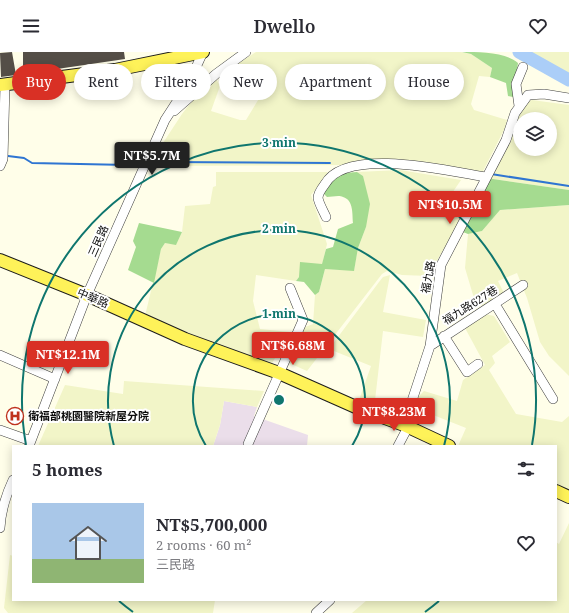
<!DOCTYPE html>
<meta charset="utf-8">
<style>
body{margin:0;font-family:"Noto Serif","Noto Sans TC",serif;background:#f2f2f3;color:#2b2b33;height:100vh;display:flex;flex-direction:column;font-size:15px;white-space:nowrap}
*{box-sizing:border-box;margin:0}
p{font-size:13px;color:#7c7c81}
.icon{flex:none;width:22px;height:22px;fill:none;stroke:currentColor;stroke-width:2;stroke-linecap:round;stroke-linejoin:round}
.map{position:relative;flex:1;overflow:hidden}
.drawer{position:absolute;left:12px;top:393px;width:545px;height:156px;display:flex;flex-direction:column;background:#fff;border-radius:0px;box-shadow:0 2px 10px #0003}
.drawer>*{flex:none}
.top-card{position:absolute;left:12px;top:12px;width:545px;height:36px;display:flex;gap:8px}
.controls{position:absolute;left:513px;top:60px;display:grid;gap:8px}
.controls a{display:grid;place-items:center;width:44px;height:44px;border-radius:50%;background:#fff;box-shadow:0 2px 10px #0003;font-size:20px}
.price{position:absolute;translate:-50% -34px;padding:0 9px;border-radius:4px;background:#d93025;color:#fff;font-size:13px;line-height:26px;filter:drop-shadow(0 1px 2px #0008)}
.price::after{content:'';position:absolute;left:50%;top:24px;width:12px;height:9px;margin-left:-6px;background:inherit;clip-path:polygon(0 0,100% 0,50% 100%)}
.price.selected{background:#222;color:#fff}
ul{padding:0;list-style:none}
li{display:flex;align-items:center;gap:12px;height:100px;padding:0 20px}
li span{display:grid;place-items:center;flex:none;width:112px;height:80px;border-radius:0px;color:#555}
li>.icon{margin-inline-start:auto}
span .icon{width:48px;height:48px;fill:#fffc;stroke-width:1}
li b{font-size:17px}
h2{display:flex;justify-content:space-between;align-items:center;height:48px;padding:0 20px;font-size:17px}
.chip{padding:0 14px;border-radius:18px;background:#fff;box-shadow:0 2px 10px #0003;font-size:14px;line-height:36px}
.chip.selected{background:#d93025;color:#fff}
header{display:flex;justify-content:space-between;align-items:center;height:52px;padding:0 20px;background:#fff;font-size:18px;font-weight:600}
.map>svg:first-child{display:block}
</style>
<header><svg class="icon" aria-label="menu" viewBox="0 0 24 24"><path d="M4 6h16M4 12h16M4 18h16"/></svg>Dwello<svg class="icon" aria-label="heart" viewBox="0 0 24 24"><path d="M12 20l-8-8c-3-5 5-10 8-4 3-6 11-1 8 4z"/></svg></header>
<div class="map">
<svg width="569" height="561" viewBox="0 0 569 561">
<rect width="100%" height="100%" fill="#fffee9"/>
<path fill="#ebdeea" d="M224,349L257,355L254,364L308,383L307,394H213L220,373Z"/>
<path fill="#f2f5c8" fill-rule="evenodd" d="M256,0H461L471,2L492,16L490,25L479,24L471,52L474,58L507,68L505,76L482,121L352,113L152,114L159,97L182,62L196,44L216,27L220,34L211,59L240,68H246L263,40L261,36L246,24L236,19L239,11Z
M526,0H569V23Z
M532,48L569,53V138L486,126L523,51ZM520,67H550V97H520Z
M400,118L461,128L444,153L460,163L457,177L440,203L429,224L402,223L387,219L382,222L307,319L289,311L303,276L313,272L315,243L319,240L325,217L354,218L358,196L366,175L363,124L357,120Z
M216,120H327L328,122L311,143L327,192L322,213L299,225L296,229L256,223L253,249L260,277L290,280L271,313L145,264L161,197L165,191L176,192L182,180L185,154L210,152L213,135L216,134Z
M569,153V324L549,304L540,290L527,246L517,221L498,229L504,241L483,254L480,253L473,243L465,216L468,182L482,179L500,158Z
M390,223L383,260L426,268L423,285L383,279L374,357L358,351L371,314L329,297L379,230L383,225Z
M485,262L494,264L510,290L492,304L495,311L489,318L516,362L562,370L569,364V438L556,432V394H458L466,376L413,355L418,345L424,339L457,349L463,328L485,313L465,276Z
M124,329L264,339L257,355L224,349L220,373L213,394H38L65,333L123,342Z
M569,471V561H352L367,548H556V490L559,492Z
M10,503L13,504V548H215L213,561H8L4,556Z"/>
<path fill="#a5db90" d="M462,0C480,0 505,0 518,11L513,45L508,44L506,31L490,25L492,16L471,2Z
M357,120L363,124L370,152L366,175L358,196L354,219L325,217L319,240L315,243L304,230L296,229L299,225L300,210L322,212L326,197L333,195L338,177L353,171C352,163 354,148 343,145C339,143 332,145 327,145L323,141C330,124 340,121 357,120Z
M486,126L569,138V153L500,158L482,179L468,182L463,180Z
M139,171L182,180L176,193L165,191L161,197L154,231L128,218L136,195L133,189Z"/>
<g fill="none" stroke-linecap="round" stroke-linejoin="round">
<path stroke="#2f75d2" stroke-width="2" d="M8,104L24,106L32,111L128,113
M165,110L330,111
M491,122L569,134"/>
<path stroke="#abcef8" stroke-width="13" d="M519,0L569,28"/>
</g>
<path fill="#544e47" d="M12,0L16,23L1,25L0,1Z
M23,0H124L125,7L23,22Z"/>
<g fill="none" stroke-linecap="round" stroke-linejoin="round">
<g stroke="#3e3e3e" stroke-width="10">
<path id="minor" d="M519,54L516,32L523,15
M174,59L216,22L246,0
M0,114L3,107L5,33
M326,165C324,160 319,152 318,146C318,141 322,136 325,132C346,94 449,119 485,125
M495,252L553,347
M444,284L467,320L478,312
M430,294L523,233
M0,303L55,327
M404,373L430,294L441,213L506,88L515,61L528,43L544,42L569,46
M0,378L31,389
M248,392L303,268L290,236
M29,394L87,243L165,68L189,31L203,0
M398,394L408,375
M0,476C1,458 6,443 13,428
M316,561L330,548"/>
</g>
<g stroke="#1c1c1c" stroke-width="14">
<path id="major" d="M0,33L115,18L203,0
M0,208L87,243L185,287L279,321L358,356L404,373L449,394
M556,439L569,445"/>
</g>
<use href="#minor" stroke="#fff" stroke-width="9"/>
<use href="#major" stroke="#fef259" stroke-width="12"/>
</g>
<g fill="none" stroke="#0f766e" stroke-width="2">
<path d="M206 394A86 86 0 1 1 352 394"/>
<path d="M114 394A171 171 0 1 1 444 394"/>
<path d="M439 549A257 257 0 0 1 425 560M133 560A257 257 0 0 1 119 549M26 393A257 257 0 1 1 532 393"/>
</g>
<defs>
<g id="hospital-ring" transform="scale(0.9)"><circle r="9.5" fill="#fff" stroke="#bf321e" stroke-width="1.5"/><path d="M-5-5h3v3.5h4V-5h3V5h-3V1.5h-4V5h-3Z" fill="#bf321e"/></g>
</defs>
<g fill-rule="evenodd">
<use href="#hospital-ring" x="15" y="364"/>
</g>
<g text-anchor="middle" stroke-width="4" stroke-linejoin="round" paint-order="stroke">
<g font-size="11" fill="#0b0b0b" stroke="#fff">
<text transform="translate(98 189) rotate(-66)" y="4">三民路</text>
<text transform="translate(428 225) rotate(-80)" y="4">福九路</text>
<text transform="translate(93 246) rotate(23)" y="4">中華路</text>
<text transform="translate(470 253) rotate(-32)" y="4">福九路627巷</text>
</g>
<g font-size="11" font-weight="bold" fill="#0b0b0b" stroke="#fff" text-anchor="start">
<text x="28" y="368">衛福部桃園醫院新屋分院</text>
</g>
</g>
<circle cx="279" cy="348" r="6" fill="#0f766e" stroke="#fff" stroke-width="2"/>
<g font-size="12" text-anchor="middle" font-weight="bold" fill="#0f766e" stroke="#fff" stroke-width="4" stroke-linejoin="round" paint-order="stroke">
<text x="279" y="95">3 min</text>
<text x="279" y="181">2 min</text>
<text x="279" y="266">1 min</text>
</g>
</svg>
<div class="controls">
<a><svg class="icon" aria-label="layers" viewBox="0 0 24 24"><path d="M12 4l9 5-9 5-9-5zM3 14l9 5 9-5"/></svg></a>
</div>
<b class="price selected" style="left:152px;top:124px">NT$5.7M</b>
<b class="price" style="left:450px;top:173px">NT$10.5M</b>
<b class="price" style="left:293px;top:314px">NT$6.68M</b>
<b class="price" style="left:68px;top:323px">NT$12.1M</b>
<b class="price" style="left:394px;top:380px">NT$8.23M</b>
<div class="top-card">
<a class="chip selected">Buy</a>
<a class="chip">Rent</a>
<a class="chip">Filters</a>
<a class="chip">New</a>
<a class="chip">Apartment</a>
<a class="chip">House</a>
</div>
<section class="drawer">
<h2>5 homes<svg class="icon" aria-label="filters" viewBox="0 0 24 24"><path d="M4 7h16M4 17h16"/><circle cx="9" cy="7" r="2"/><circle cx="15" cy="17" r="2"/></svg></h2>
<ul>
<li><span style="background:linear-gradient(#a9c7e8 70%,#8fb573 0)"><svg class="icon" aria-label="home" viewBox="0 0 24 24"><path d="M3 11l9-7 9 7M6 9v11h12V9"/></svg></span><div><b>NT$5,700,000</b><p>2 rooms · 60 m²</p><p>三民路</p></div><svg class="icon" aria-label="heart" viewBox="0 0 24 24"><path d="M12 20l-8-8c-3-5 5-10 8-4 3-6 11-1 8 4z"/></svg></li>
</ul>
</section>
</div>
